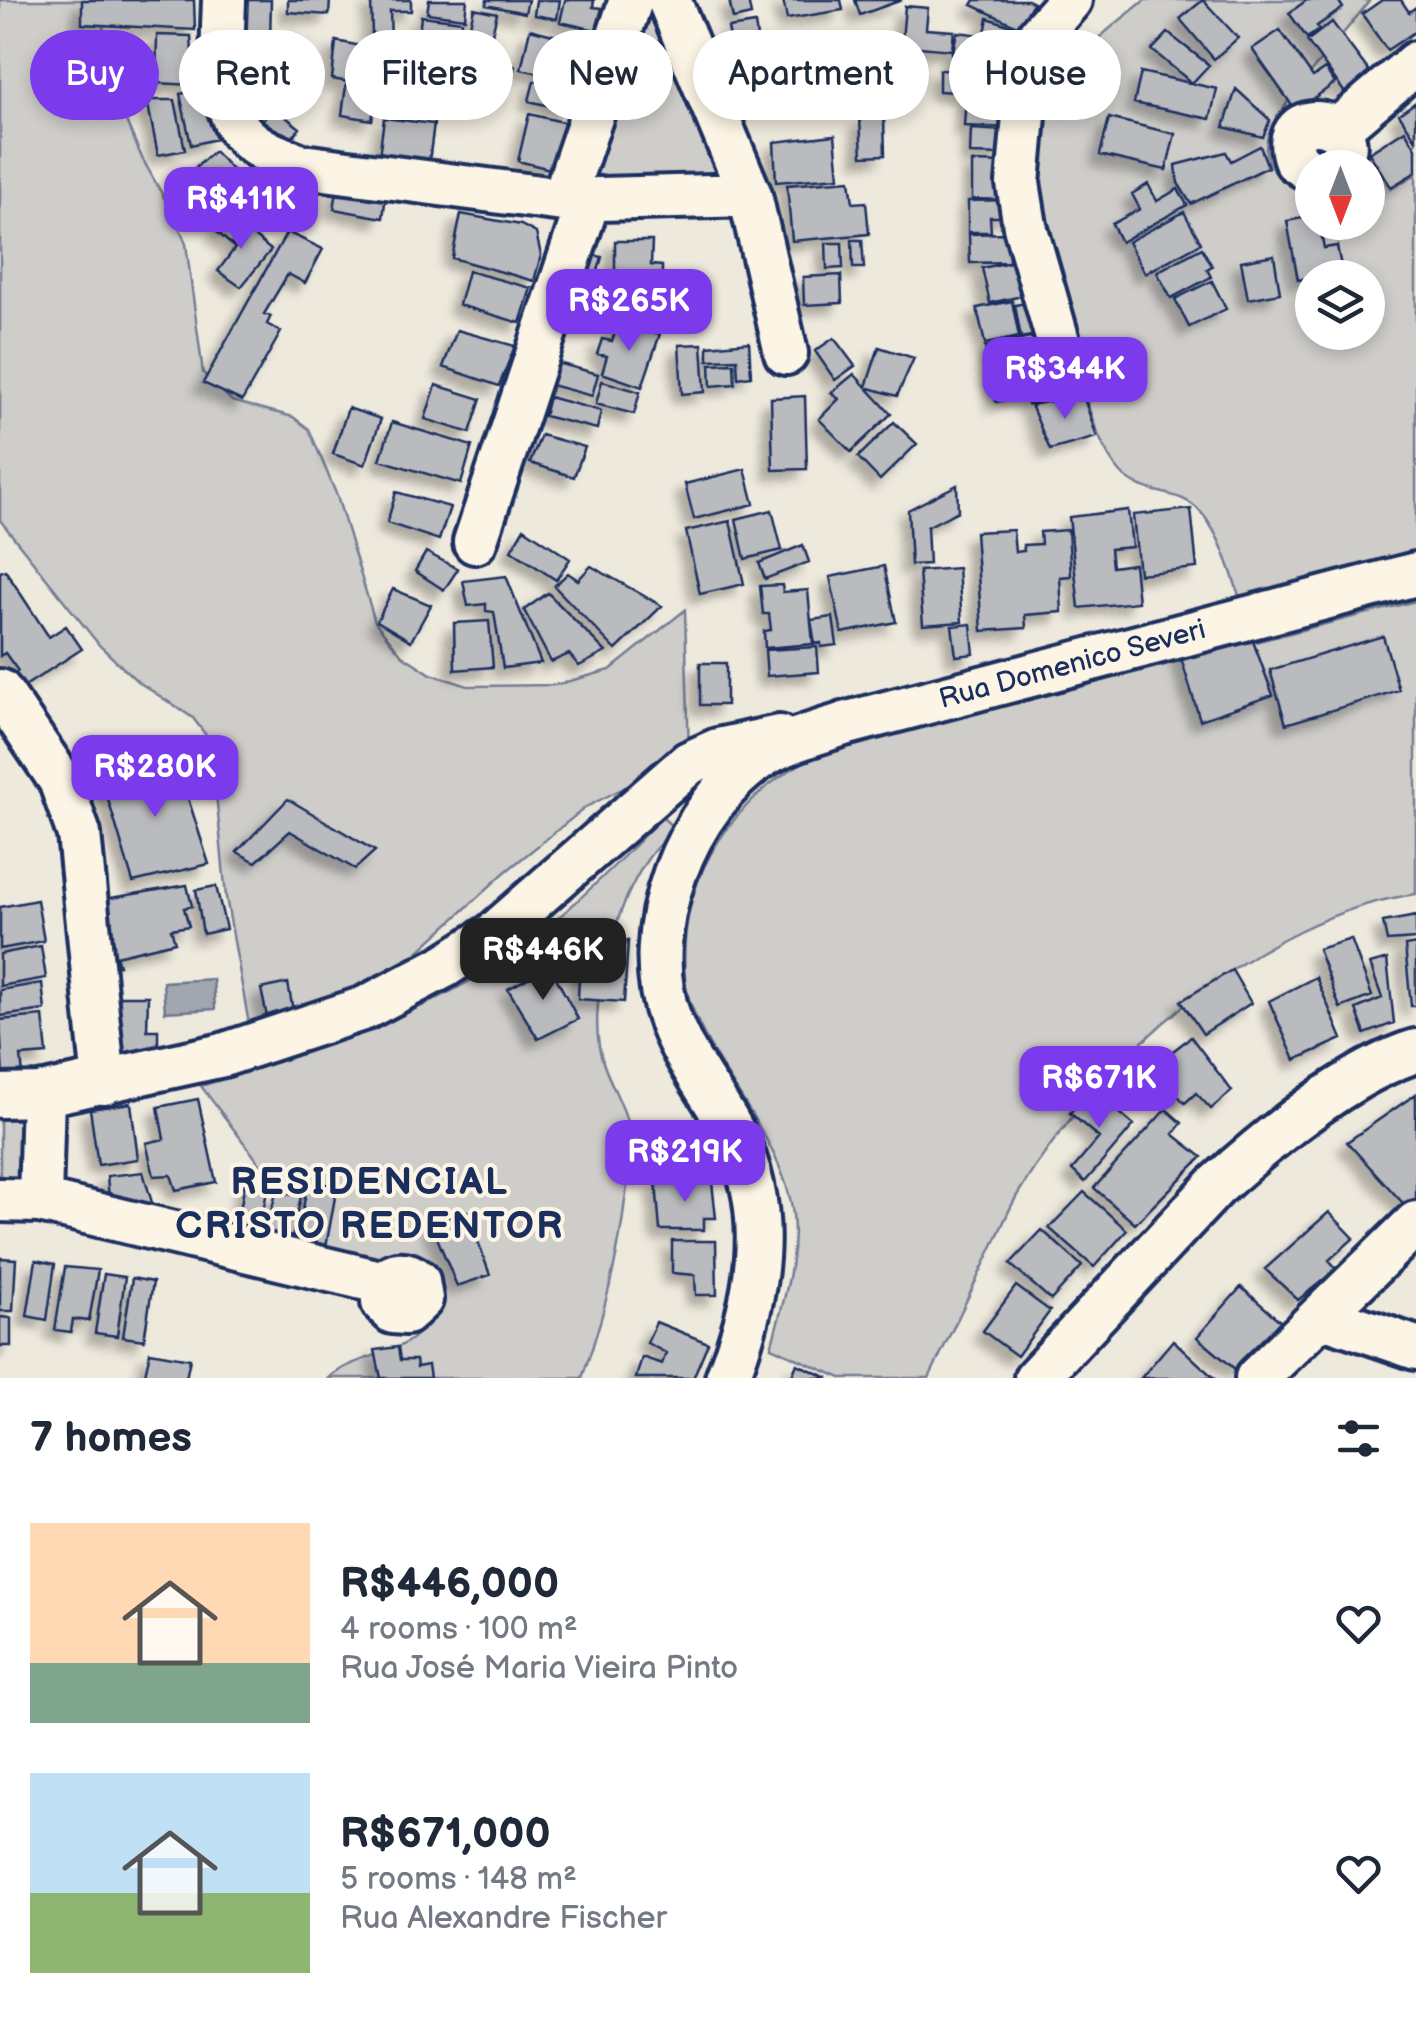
<!DOCTYPE html>
<meta charset="utf-8">
<style>
body{margin:0;font-family:"Balsamiq Sans",sans-serif;background:#f2f2f3;color:#1f2937;height:100vh;display:flex;flex-direction:column;font-size:38px;white-space:nowrap}
*{box-sizing:border-box;margin:0}
p{font-size:32px;color:#747a83}
.icon{flex:none;width:55px;height:55px;fill:none;stroke:currentColor;stroke-width:2;stroke-linecap:round;stroke-linejoin:round}
.map{position:relative;height:1378px;overflow:hidden}
.side{display:flex;flex-direction:column;background:#fff;flex:1}
.side>*{flex:none}
.hud{position:absolute;left:30px;top:30px;width:1358px;height:90px;display:flex;gap:20px}
.needle{width:65px;rotate:180deg}
.tools{position:absolute;left:1295px;top:150px;display:grid;gap:20px}
.tools a{display:grid;place-items:center;width:90px;height:90px;border-radius:50%;background:#fff;box-shadow:0 5px 15px #0003;font-size:50px}
.price{position:absolute;translate:-50% -85px;padding:0 22px;border-radius:20px;background:#7c3aed;color:#fff;font-size:32px;line-height:65px;filter:drop-shadow(0 2px 5px #0008)}
.price::after{content:'';position:absolute;left:50%;top:60px;width:30px;height:22px;margin-left:-15px;background:inherit;clip-path:polygon(0 0,100% 0,50% 100%)}
.price.on{background:#222;color:#fff}
ul{padding:0;list-style:none}
li{display:flex;align-items:center;gap:30px;height:250px;padding:0 30px}
li span{display:grid;place-items:center;flex:none;width:280px;height:200px;border-radius:0px;color:#555}
li>.icon{margin-inline-start:auto}
span .icon{width:120px;height:120px;fill:#fffc;stroke-width:1}
li b{font-size:42px}
h2{display:flex;justify-content:space-between;align-items:center;height:120px;padding:0 30px;font-size:42px}
.tag{padding:0 35px;border-radius:45px;background:#fff;box-shadow:0 5px 15px #0003;font-size:35px;line-height:90px}
.tag.on{background:#7c3aed;color:#fff}
.map>svg:first-child{display:block}
</style>
<div class="map">
<svg width="1416" height="1378" viewBox="0 0 1416 1378">
<defs>
<filter id="shadow"><feDropShadow dx="-9" dy="9" stdDeviation="5" flood-color="#0004"/></filter>
</defs>
<rect width="100%" height="100%" fill="#eee9dd"/>
<filter id="ink" filterUnits="userSpaceOnUse"><feTurbulence type="fractalNoise" baseFrequency=".01" numOctaves="2"/><feDisplacementMap in="SourceGraphic" scale="20" xChannelSelector="R" yChannelSelector="G"/><feConvolveMatrix kernelMatrix="1 2 1 2 8 2 1 2 1" color-interpolation-filters="sRGB"/></filter>
<g filter="url(#ink)">
<path fill="#cfcdca" stroke="#757e94" stroke-width="2.5" fill-rule="evenodd" d="M0,0H102L104,41L120,107L142,158L177,221L186,244L203,373L232,401L293,417L309,429L337,496L375,622L402,655L431,674L468,686L555,685L610,670L685,610L689,755L586,807L504,873L369,997L251,1035L226,897L211,742L193,718L137,681L100,646L0,520Z
M642,0H659L737,187L579,193Z
M1145,0H1370C1348,31 1274,108 1267,140C1260,169 1288,187 1312,194V222H1368V168L1359,167L1369,153L1391,189L1416,174V561L1241,602C1231,571 1215,512 1183,499C1163,491 1136,490 1121,473C1100,450 1090,411 1081,383C1054,297 1016,172 1059,86C1077,50 1115,25 1145,0ZM1312,278H1368V332H1312Z
M1416,601V894C1259,915 1099,1061 1019,1192C1007,1212 999,1234 989,1254C969,1295 949,1337 929,1378H841L771,1347C784,1300 802,1247 790,1198C772,1126 714,1071 690,1002C683,983 684,961 685,942C690,857 749,783 827,751Z
M662,817L675,829C666,838 656,847 649,857C618,901 590,993 599,1046C604,1079 628,1105 630,1139C632,1160 628,1180 625,1200C618,1262 603,1319 582,1378H329C360,1351 407,1357 426,1323L329,1255L201,1086C317,1050 444,1012 540,933C583,898 624,857 662,817Z
M0,1103H32L33,1186H0Z"/>
<path fill="#a2a7af" stroke="#6c778f" stroke-width="2.5" d="M213,979L215,1009L165,1012L163,982Z"/>
<path fill="#babbbe" stroke="#1b2f5e" stroke-width="2.5" filter="url(#shadow)" d="M82,0H194L195,30L82,24Z
M241,0H271L270,43L241,41Z
M288,0H330L329,15L288,12Z
M371,0H411V11H390L391,39L372,37Z
M429,0H467L465,18L427,13Z
M487,0H528L525,13L486,5Z
M536,0H560L557,19L534,15Z
M565,0H594L593,7L602,8L596,30L560,22Z
M729,0H748L751,15L733,19Z
M783,0H841L843,10L787,19Z
M855,0H902L860,15Z
M975,0H1028L1033,3L1019,27L972,5Z
M1203,0L1238,38L1214,59L1180,19Z
M1307,0H1338L1343,8L1317,26L1319,30L1307,38L1289,13Z
M1382,0H1401L1409,12L1416,7V31L1387,50L1362,14Z
M905,6L928,8L926,29L954,31L952,50L920,47L919,66L900,64Z
M474,8L497,13L486,60L463,55Z
M421,16L462,21L459,40L419,35Z
M988,18L1026,31L1016,59L981,53Z
M1332,22L1371,74L1345,93L1307,41Z
M755,24L762,69L737,73L728,28Z
M530,29L579,42L576,55L589,63L584,83L521,69Z
M1280,30L1313,77L1325,69L1335,83L1296,111L1252,49Z
M957,32L982,35L979,55L953,51Z
M1168,33L1209,65L1192,83L1152,50Z
M157,35L191,36L194,85L156,83Z
M336,41L361,46L354,83L332,79Z
M441,43L459,45L454,78L438,75Z
M242,47L268,48V85H242Z
M952,51L1014,61L1012,95L939,91V70H951Z
M495,61L515,66L508,92L489,87Z
M870,67L873,90L816,93L815,71Z
M801,69L804,93L737,104L726,79Z
M1141,72L1217,89L1210,119L1134,103Z
M534,81L573,89L567,110L529,101Z
M346,85L378,90L372,120L342,115Z
M1236,89L1270,120L1263,137L1224,127Z
M198,90L216,139L191,145L180,94Z
M966,95L1012,97L1010,128L964,126Z
M147,100H175L185,150L158,155Z
M1416,102V140L1399,114Z
M273,107L300,128L288,143L260,123Z
M529,114L567,123L554,170L518,161Z
M384,118L434,124L429,162L379,157Z
M884,118L885,155L862,156L860,119Z
M1109,118L1175,134L1166,170L1100,155Z
M971,129L1007,131L1006,155L970,154Z
M1405,130L1416,148V172L1391,187L1369,153Z
M835,135L839,177L776,182L774,142Z
M1260,146L1268,167L1191,204L1178,183L1176,165L1226,152L1231,161Z
M214,151L240,178L200,210L175,186Z
M972,162L1006,163V200L972,199Z
M850,180L853,203L866,202L869,234L792,241L787,185Z
M1148,184L1157,201L1178,189L1187,205L1121,242L1112,224L1140,209L1132,194Z
M338,186L386,195L383,218L334,209Z
M1008,200V217H990L991,232H968V201Z
M1184,212L1201,243L1145,273L1128,242Z
M461,214L521,225L536,233L541,255L534,281L452,258Z
M229,216L271,250L241,287L218,271L235,248L216,231Z
M1312,216V222H1319L1324,248L1337,246L1342,271L1298,280L1287,221Z
M287,232L323,249L305,283L288,274L264,314L271,316L267,324L281,332L242,401L203,383Z
M1008,233L1009,262L970,263L969,234Z
M852,240H862L864,268H853Z
M615,241H652L651,265L662,266V292L615,291Z
M826,243H842L843,268L827,269Z
M1202,248L1212,266L1207,269L1211,277L1171,298L1157,272Z
M584,252L602,257L592,292L573,287Z
M1274,255L1280,293L1248,299L1241,261Z
M1015,261L1022,296L990,303L982,268Z
M468,271L531,288L520,323L459,305Z
M841,275L842,303L804,305L803,277Z
M1212,281L1226,309L1189,327L1175,299Z
M592,292L634,301L629,317L588,307Z
M1040,300L1046,333L1021,338L1015,305Z
M1012,301L1019,337L985,344L977,308Z
M618,324L660,334L642,387L602,373L607,356L597,354L602,339L612,341Z
M457,330L515,346L499,386L443,367Z
M1045,335L1049,364L990,375L985,347Z
M834,338L855,366L835,380L815,351Z
M749,342L751,376L738,378L737,359L708,360V346Z
M702,344L705,392L682,394L679,345Z
M879,347L914,358L897,396L866,387Z
M554,362L598,374L592,396L547,384Z
M734,363L735,384L711,386L710,364Z
M1073,364L1079,394L1049,399L1044,369Z
M1042,368L1047,401L1028,404L1023,371Z
M1022,372L1026,397L996,402L992,377Z
M854,374L891,414L851,452L819,419L839,399L831,393Z
M602,381L640,392L634,414L596,404Z
M436,385L481,399L470,433L425,419Z
M1083,395L1097,437L1050,450L1031,405Z
M805,396L807,469L773,470L771,398Z
M549,397L601,411L597,429L544,416Z
M348,408L381,419L365,465L333,454Z
M392,422L472,446L461,484L380,460Z
M894,422L917,444L880,480L858,457Z
M541,435L585,447L574,477L530,463Z
M745,469L754,504L694,519L685,484Z
M957,485L958,511L927,527L929,564L911,565L908,510Z
M396,492L450,507L439,540L387,523Z
M1191,509L1197,568L1139,574L1133,515Z
M772,510L782,550L745,559L736,519Z
M1128,510L1132,547L1110,549L1112,567L1134,564L1138,602L1079,608L1069,517Z
M730,521L744,584L700,594L686,531Z
M524,528L570,559L556,580L511,550Z
M1013,530L1015,552L1024,551L1023,545L1041,544L1040,532L1068,530L1071,576L1060,577L1062,612L1025,615L1026,628L982,631L975,532Z
M803,545L809,562L765,579L759,563Z
M426,552L458,569L444,590L415,571Z
M591,566L662,606L616,650L554,586L568,573L578,580Z
M884,566L896,622L842,633L830,577Z
M958,568L962,622L923,625L919,571Z
M5,570L49,637L66,626L82,649L17,691L8,678L18,671L5,653L0,656V572Z
M506,576L541,663L503,668L494,612L486,611V604L468,606L463,581Z
M782,585L783,592L808,590L813,644L765,648L764,631L771,630L769,614H763L760,586Z
M393,589L431,605L411,641L377,621Z
M548,593L606,652L579,666L569,654L551,662L524,610Z
M833,617L837,645L821,647V643L815,644L811,620Z
M489,621L493,667L455,670L454,623Z
M971,624L974,654L956,656L952,626Z
M1247,625L1273,695L1200,720L1177,645Z
M1383,636L1399,690L1286,724L1270,670Z
M817,647L819,672L767,676L765,650Z
M700,663H726V705H700Z
M175,757L209,864L133,882L101,776Z
M288,799L375,851L355,869L290,831L256,862L237,852Z
M187,885L192,906L184,908L189,926L171,929L175,942L116,956L119,965L107,967L93,901Z
M216,886L226,929L203,934L196,890Z
M37,900L44,941L0,949V907Z
M1416,916V939L1387,941L1383,922Z
M553,920L570,939L548,959L530,938Z
M581,937L628,941L624,1002L578,999Z
M1351,939L1372,996L1340,1008L1318,949Z
M1416,944V1006H1411L1405,946Z
M41,946L46,978L0,986V954Z
M1387,959L1394,1023L1365,1034L1356,1009L1382,998L1370,964Z
M550,966L578,1019L538,1039L508,989Z
M1232,970L1251,1003L1203,1034L1181,1001Z
M1316,977L1342,1039L1295,1060L1269,1001Z
M42,983L45,1010L0,1016V990Z
M288,983L294,1016L268,1021L261,989Z
M119,996H148L147,1030H158V1061L118,1060Z
M43,1016L47,1054L21,1056L23,1076L3,1078L0,1020Z
M1191,1037L1232,1091L1211,1109L1196,1093L1185,1103L1151,1068Z
M1091,1088L1134,1125L1085,1182L1072,1170L1099,1138L1070,1113Z
M1416,1094V1212L1413,1214L1347,1142Z
M198,1099L216,1182L176,1190L171,1175L154,1176L146,1143L164,1139L158,1107Z
M131,1103L138,1159L98,1165L90,1109Z
M1166,1109L1182,1123L1173,1134L1202,1157L1135,1224L1094,1188Z
M143,1172L153,1206L109,1198L107,1176Z
M308,1181L337,1186L326,1247L297,1242Z
M245,1182L268,1186L259,1232L237,1228Z
M656,1182H712L716,1218H704V1230H660Z
M276,1192L301,1196L292,1239L266,1234Z
M1084,1192L1127,1230L1094,1267L1049,1228Z
M467,1211L490,1275L457,1286L431,1223Z
M1329,1212L1354,1238L1329,1260L1337,1269L1298,1300L1265,1269Z
M1042,1230L1082,1266L1051,1300L1010,1264Z
M672,1241H716L717,1295H696L695,1275L672,1273Z
M0,1258L16,1259L13,1311H0Z
M36,1260L55,1264L47,1320L27,1316Z
M65,1267L98,1270L89,1321L73,1319L71,1332L55,1330Z
M104,1274L125,1277L117,1336L95,1333Z
M132,1278L153,1282L144,1340L123,1337Z
M1016,1286L1050,1311L1017,1356L983,1331Z
M1241,1287L1280,1321L1236,1370L1197,1337Z
M0,1317L11,1318V1346H0Z
M656,1322L708,1343L693,1378H636L642,1357L662,1364L666,1353L647,1343Z
M1173,1340L1214,1378H1141Z
M398,1347L400,1360H416L417,1367L428,1365L430,1378H381L375,1350Z
M150,1352L190,1359L186,1378H144Z
M797,1364L829,1378H791Z"/>
<g fill="none" stroke-linecap="round" stroke-linejoin="round">
<g stroke="#1b2f5e" stroke-width="50">
<path id="minor" d="M224,0C223,37 216,109 246,137C262,152 282,158 302,166L563,200L750,195
M669,0L750,195L786,353
M1337,130L1416,63
M1312,172L1296,161C1271,100 1378,120 1334,168
M563,200L631,0
M1062,355L1025,226L1018,183L1029,60L1040,34L1070,0
M475,542L588,202
M0,691L60,780L79,834L104,1083
M0,1096L41,1095L223,1055L365,1008L443,967L493,935L689,763L718,750L779,737
M0,1200L40,1201L384,1283C394,1271 406,1271 418,1281L421,1299L406,1313L393,1312L383,1302L384,1283
M40,1201L43,1094
M1323,1316L1416,1348
M727,1378C751,1318 767,1250 752,1185C738,1119 694,1082 671,1023C636,933 685,804 766,754C789,740 818,733 844,724L1416,574
M1036,1378L1215,1187C1268,1139 1348,1072 1416,1051
M1257,1378L1416,1223"/>
</g>
<use href="#minor" stroke="#fcf5e5" stroke-width="42"/>
</g>
</g>
<g text-anchor="middle" stroke-width="8" stroke-linejoin="round" paint-order="stroke">
<g font-size="28" fill="#1b2f5e" stroke="#fcf5e5">
<text transform="translate(1072 663) rotate(-15)" y="10">Rua Domenico Severi</text>
</g>
<g font-size="38" font-weight="bold" letter-spacing="2.5" fill="#1b2f5e" stroke="#fcf5e5">
<text x="370" y="1194">RESIDENCIAL<tspan x="370" dy="44">CRISTO REDENTOR</tspan></text>
</g>
</g>
</svg>
<div class="tools">
<a><svg class="needle" viewBox="-14 -14 28 28"><path d="M0-13l5 13h-10z" fill="#e53935"/><path d="M0 13l5-13h-10z" fill="#747a83"/></svg></a>
<a><svg class="icon" aria-label="layers" viewBox="0 0 24 24"><path d="M12 4l9 5-9 5-9-5zM3 14l9 5 9-5"/></svg></a>
</div>
<b class="price" style="left:241px;top:252px">R$411K</b>
<b class="price" style="left:629px;top:354px">R$265K</b>
<b class="price" style="left:1065px;top:422px">R$344K</b>
<b class="price" style="left:155px;top:820px">R$280K</b>
<b class="price on" style="left:543px;top:1003px">R$446K</b>
<b class="price" style="left:1099px;top:1131px">R$671K</b>
<b class="price" style="left:685px;top:1205px">R$219K</b>
<div class="hud">
<a class="tag on">Buy</a>
<a class="tag">Rent</a>
<a class="tag">Filters</a>
<a class="tag">New</a>
<a class="tag">Apartment</a>
<a class="tag">House</a>
</div>
</div>
<section class="side">
<h2>7 homes<svg class="icon" aria-label="filters" viewBox="0 0 24 24"><path d="M4 7h16M4 17h16"/><circle cx="9" cy="7" r="2"/><circle cx="15" cy="17" r="2"/></svg></h2>
<ul>
<li><span style="background:linear-gradient(#ffd9b3 70%,#7fa58c 0)"><svg class="icon" aria-label="home" viewBox="0 0 24 24"><path d="M3 11l9-7 9 7M6 9v11h12V9"/></svg></span><div><b>R$446,000</b><p>4 rooms · 100 m²</p><p>Rua José Maria Vieira Pinto</p></div><svg class="icon" aria-label="heart" viewBox="0 0 24 24"><path d="M12 20l-8-8c-3-5 5-10 8-4 3-6 11-1 8 4z"/></svg></li>
<li><span style="background:linear-gradient(#bfe0f5 60%,#8fb573 0)"><svg class="icon" aria-label="home" viewBox="0 0 24 24"><path d="M3 11l9-7 9 7M6 9v11h12V9"/></svg></span><div><b>R$671,000</b><p>5 rooms · 148 m²</p><p>Rua Alexandre Fischer</p></div><svg class="icon" aria-label="heart" viewBox="0 0 24 24"><path d="M12 20l-8-8c-3-5 5-10 8-4 3-6 11-1 8 4z"/></svg></li>
</ul>
</section>
